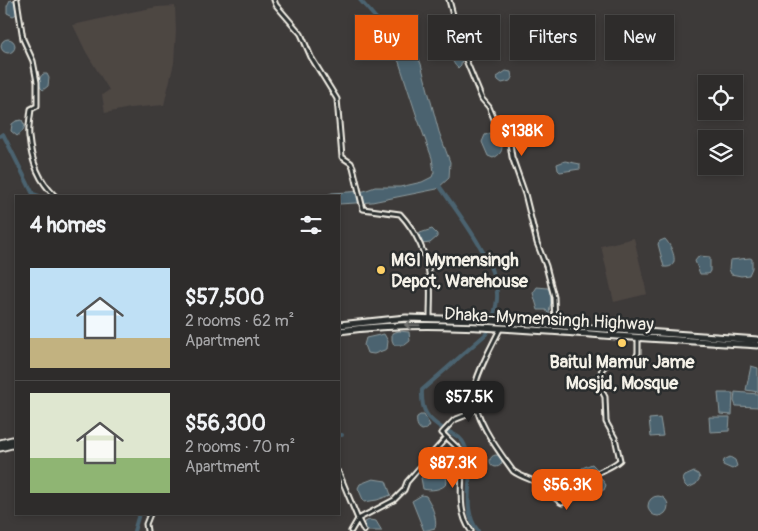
<!DOCTYPE html>
<meta charset="utf-8">
<style>
body{margin:0;font-family:Pangolin,sans-serif;background:#3a3837;color:#f1f3f6;height:100vh;display:flex;flex-direction:column;font-size:19px;white-space:nowrap}
*{box-sizing:border-box;margin:0}
p{font-size:16px;color:#a7a7a9}
.icon{flex:none;width:28px;height:28px;fill:none;stroke:currentColor;stroke-width:2;stroke-linecap:round;stroke-linejoin:round}
.map{position:relative;flex:1;overflow:hidden}
.sheet{position:absolute;left:15px;top:195px;width:325px;height:320px;display:flex;flex-direction:column;background:#2e2c2b;border-radius:0px;box-shadow:0 2px 8px #0003,0 0 0 1px #494847}
.sheet>*{flex:none}
.top-card{position:absolute;left:355px;top:15px;width:328px;height:45px;display:flex;gap:10px}
.buttons{position:absolute;left:698px;top:75px;display:grid;gap:10px}
.buttons a{display:grid;place-items:center;width:45px;height:45px;border-radius:0px;background:#2e2c2b;box-shadow:0 2px 8px #0003,0 0 0 1px #494847;font-size:25px}
.price{position:absolute;translate:-50% -42px;padding:0 11px;border-radius:10px;background:#ea580c;color:#fff;font-size:16px;line-height:32px;filter:drop-shadow(0 1px 2px #0008)}
.price::after{content:'';position:absolute;left:50%;top:30px;width:15px;height:11px;margin-left:-8px;background:inherit;clip-path:polygon(0 0,100% 0,50% 100%)}
.price.current{background:#222;color:#fff}
ul{padding:0;list-style:none}
li{display:flex;align-items:center;gap:15px;height:125px;padding:0 15px}
li+li{border-top:1px solid #494847}
li span{display:grid;place-items:center;flex:none;width:140px;height:100px;border-radius:0px;color:#555}
li>.icon{margin-inline-start:auto}
span .icon{width:60px;height:60px;fill:#fffc;stroke-width:1}
li b{font-size:21px}
h2{display:flex;justify-content:space-between;align-items:center;height:60px;padding:0 15px;font-size:21px}
.pill{padding:0 18px;border-radius:0px;background:#2e2c2b;box-shadow:0 2px 8px #0003,0 0 0 1px #494847;font-size:18px;line-height:45px}
.pill.current{background:#ea580c;color:#fff}
.map>svg:first-child{display:block}
</style>
<div class="map">
<svg width="758" height="531" viewBox="0 0 758 531">
<rect width="100%" height="100%" fill="#3d3a39"/>
<filter id="ink" filterUnits="userSpaceOnUse"><feTurbulence type="fractalNoise" baseFrequency=".02" numOctaves="2"/><feDisplacementMap in="SourceGraphic" scale="10" xChannelSelector="R" yChannelSelector="G"/><feConvolveMatrix kernelMatrix="1 2 1 2 8 2 1 2 1" color-interpolation-filters="sRGB"/></filter>
<g filter="url(#ink)">
<path fill="#4d4643" d="M175,6L176,31L174,63L164,105L130,108L105,113L102,95L109,90L86,52L73,25L131,12L157,7Z
M634,238L647,294L614,302L601,246Z"/>
<path fill="#4b636f" stroke="#8f9c9f" d="M10,0L15,1L18,8L17,14L13,16L7,13V6Z
M395,23L404,31L413,45L421,64L439,132L450,162L449,178L437,189L372,202L339,204V196H324L332,193L364,191L375,187H400L422,182L432,177L434,172L432,158L416,114L399,62L393,49L381,33Z
M1 46a7 7 0 1 1 14 0a7 7 0 1 1-14 0Z
M456,53L462,57L461,65L458,68C454,65 452,60 452,56Z
M506,71L511,72L512,78L510,81L502,83L498,80L497,77Z
M43,74H47L49,78L48,86L43,90C37,85 38,79 43,74Z
M22,120L25,126L22,132L17,136L11,131L12,124L16,121Z
M507 132a6 6 0 1 1 12 0a6 6 0 1 1-12 0Z
M490,133C502,139 508,152 493,158L488,156L482,142L485,135Z
M565,161L580,164V169L560,172L558,170L557,164Z
M432,229L437,234V237L430,243L422,244L419,237L420,233Z
M665,239C672,246 682,269 664,267L658,244L660,241Z
M699,256L710,257V271L708,274H700L695,261Z
M750,258L752,259V268L749,275L741,276L731,274L729,269L730,260Z
M537,287L548,288L552,295V302L550,306L549,315L546,310H538L533,293Z
M399,331L409,332L410,341L405,345H394L392,340V333Z
M384,334L388,341L387,349L374,354L367,353L364,345L366,338Z
M751,366L758,368V392L746,390Z
M735,392L758,394V407L736,406L734,401Z
M718,393H733L732,415L720,414Z
M420,415H424L430,425L427,429L422,430C417,428 416,422 417,417Z
M709,417H730L729,431L710,432Z
M660,418L663,436L651,437L649,419Z
M435,454H438L444,462L447,483C442,490 431,491 423,489L421,478L430,472L426,462Z
M490 461a6 6 0 1 1 12 0a6 6 0 1 1-12 0Z
M730,457L735,460L737,466L732,469L723,465L724,460Z
M592,464L597,469L594,473L581,477L578,472L582,468Z
M694,472L698,474L700,478L696,484L688,488L685,485L683,479L685,476Z
M597,476L600,477L606,485L604,490L595,491L591,487L590,480Z
M373,479L386,481L391,495L377,500L364,502L358,488L360,484Z
M556 488a6 6 0 1 1 12 0a6 6 0 1 1-12 0Z
M422,495L426,496C431,503 438,520 435,528L424,531L412,501Z
M648 506a10 10 0 1 1 20 0a10 10 0 1 1-20 0Z
M369,520L376,521L382,531H366L365,522Z"/>
<g fill="none" stroke-linecap="round" stroke-linejoin="round">
<path stroke="#4b636f" stroke-width="4" d="M360,0L388,32
M0,136L3,134L33,194L39,196
M438,184C457,212 495,259 497,293C498,304 492,324 486,334L422,390C421,411 427,419 445,430C454,435 461,436 465,446C478,473 458,505 478,531
M339,435H342
M134,531L139,514"/>
<g stroke="#f4f1e8" stroke-width="7">
<path id="minor" d="M17,0L23,39L33,61L37,82V106L31,109C30,118 28,128 29,137C31,159 39,181 55,196
M274,0L276,5L301,34L311,57L337,99L342,157L351,163L353,167L363,209L400,214C416,231 427,255 430,279C431,292 430,305 430,318
M449,0L463,53L482,99L489,107L497,126L507,137L510,143L512,157L525,194L537,243L546,266L554,297L555,325
M500,329C493,344 474,377 474,393C474,419 498,450 513,471C522,478 536,480 544,487C551,493 555,499 562,503L586,491C589,469 606,473 620,460L615,438L606,422L605,397L602,391L600,377L602,369L612,359L635,360L638,353V338
M339,473L358,519L351,531
M147,531L146,524L150,514
M364,531L358,519L394,500L404,490L407,482L421,466L446,438
M471,531C454,508 465,478 461,451L442,433L454,420L469,414L476,406"/>
</g>
<g stroke="#f4f1e8" stroke-width="9">
<path id="trunk" d="M339,325L406,318L479,320L758,340
M339,331C413,321 487,327 562,332C627,337 693,341 758,345
M0,443L16,439
M0,448L16,444"/>
</g>
<use href="#minor" stroke="#2a2d2e" stroke-width="3"/>
<use href="#trunk" stroke="#2a2d2e" stroke-width="5"/>
</g>
<defs><path id="oneway-shaft" d="M-6 0H5M1.5-3L5.5 0L1.5 3" fill="none" stroke-width="1.6" stroke-linecap="round" stroke-linejoin="round" transform="scale(1.25)"/></defs>
<use stroke="#71726f" href="#oneway-shaft" transform="translate(412 325) rotate(-179)"/>
</g>
<g fill="#ffd166" stroke="#2a2d2e" stroke-width="2">
<circle cx="381" cy="270" r="5"/>
<circle cx="622" cy="343" r="5"/>
</g>
<g text-anchor="middle" stroke-width="5" stroke-linejoin="round" paint-order="stroke">
<g font-size="18" font-weight="bold" fill="#f4f1e8" stroke="#2a2d2e" text-anchor="start">
<text x="391" y="266">MGI Mymensingh<tspan x="391" dy="21">Depot, Warehouse</tspan></text>
<text x="622" y="368" text-anchor="middle">Baitul Mamur Jame<tspan x="622" dy="21">Mosjid, Mosque</tspan></text>
</g>
<g font-size="18" fill="#f4f1e8" stroke="#2a2d2e">
<text transform="translate(549 319) rotate(3)" y="6">Dhaka-Mymensingh Highway</text>
</g>
</g>
</svg>
<div class="buttons">
<a><svg class="icon" aria-label="locate" viewBox="0 0 24 24"><circle cx="12" cy="12" r="6"/><path d="M12 2v4M12 18v4M2 12h4M18 12h4"/></svg></a>
<a><svg class="icon" aria-label="layers" viewBox="0 0 24 24"><path d="M12 4l9 5-9 5-9-5zM3 14l9 5 9-5"/></svg></a>
</div>
<b class="price" style="left:522px;top:157px">$138K</b>
<b class="price current" style="left:469px;top:423px">$57.5K</b>
<b class="price" style="left:453px;top:489px">$87.3K</b>
<b class="price" style="left:567px;top:511px">$56.3K</b>
<div class="top-card">
<a class="pill current">Buy</a>
<a class="pill">Rent</a>
<a class="pill">Filters</a>
<a class="pill">New</a>
</div>
<section class="sheet">
<h2>4 homes<svg class="icon" aria-label="filters" viewBox="0 0 24 24"><path d="M4 7h16M4 17h16"/><circle cx="9" cy="7" r="2"/><circle cx="15" cy="17" r="2"/></svg></h2>
<ul>
<li><span style="background:linear-gradient(#bfe0f5 70%,#c2b280 0)"><svg class="icon" aria-label="home" viewBox="0 0 24 24"><path d="M3 11l9-7 9 7M6 9v11h12V9"/></svg></span><div><b>$57,500</b><p>2 rooms · 62 m²</p><p>Apartment</p></div></li>
<li><span style="background:linear-gradient(#dfe7d0 65%,#8fb573 0)"><svg class="icon" aria-label="home" viewBox="0 0 24 24"><path d="M3 11l9-7 9 7M6 9v11h12V9"/></svg></span><div><b>$56,300</b><p>2 rooms · 70 m²</p><p>Apartment</p></div></li>
</ul>
</section>
</div>
